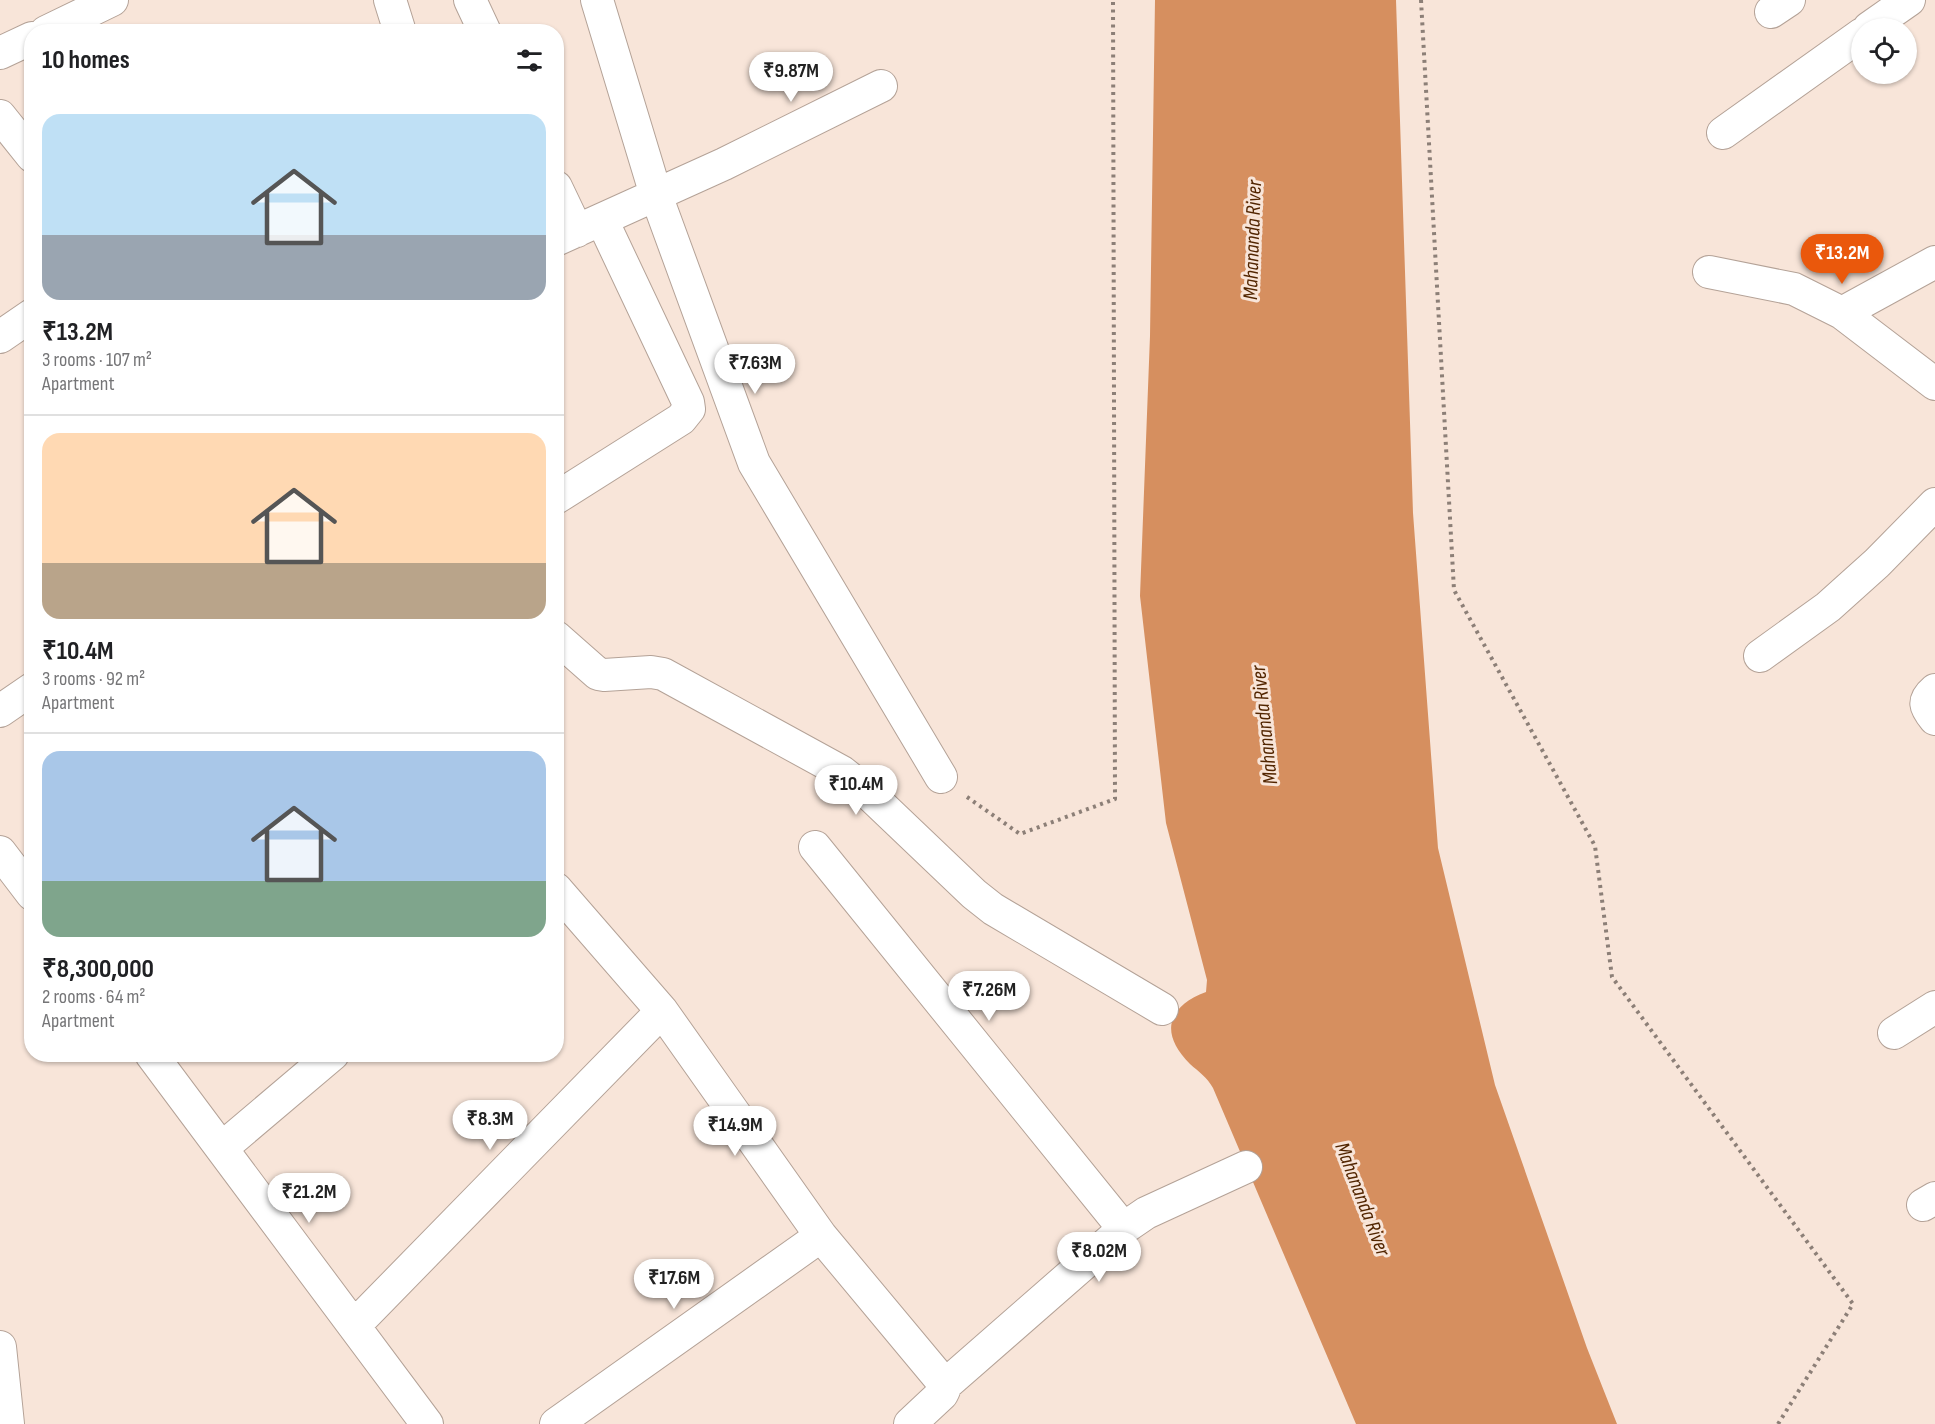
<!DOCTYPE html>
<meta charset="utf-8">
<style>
body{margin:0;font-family:"Sofia Sans Condensed",sans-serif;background:#f2f2f2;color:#202124;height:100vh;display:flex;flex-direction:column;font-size:22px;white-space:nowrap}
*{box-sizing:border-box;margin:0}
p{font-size:20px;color:#757577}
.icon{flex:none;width:33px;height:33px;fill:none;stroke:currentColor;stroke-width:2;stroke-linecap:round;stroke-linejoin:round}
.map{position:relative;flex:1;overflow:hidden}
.sheet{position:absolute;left:24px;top:24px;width:540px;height:1038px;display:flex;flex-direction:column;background:#fff;border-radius:24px;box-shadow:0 2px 4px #0004}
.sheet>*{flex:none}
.controls{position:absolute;left:1851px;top:18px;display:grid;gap:12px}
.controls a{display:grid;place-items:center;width:66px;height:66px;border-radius:50%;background:#fff;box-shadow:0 2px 4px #0004;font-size:30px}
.price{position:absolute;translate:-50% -51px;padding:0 14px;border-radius:21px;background:#fff;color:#222;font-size:20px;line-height:39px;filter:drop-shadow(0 2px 3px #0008)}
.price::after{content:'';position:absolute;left:50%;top:36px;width:18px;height:14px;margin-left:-9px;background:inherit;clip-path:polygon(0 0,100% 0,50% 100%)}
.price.selected{background:#ea580c;color:#fff}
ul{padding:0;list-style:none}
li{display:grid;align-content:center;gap:12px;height:318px;padding:0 18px}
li+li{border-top:2px solid #e0e0e0}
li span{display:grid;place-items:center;height:186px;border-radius:18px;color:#555}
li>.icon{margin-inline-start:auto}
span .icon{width:108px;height:108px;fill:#fffc;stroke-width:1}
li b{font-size:26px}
h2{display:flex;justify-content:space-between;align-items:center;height:72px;padding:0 18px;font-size:26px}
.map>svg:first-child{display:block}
</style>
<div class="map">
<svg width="1935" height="1424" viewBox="0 0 1935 1424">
<rect width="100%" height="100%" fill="#f8e5d9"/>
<path fill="#d68f5f" d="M1155,0H1396L1413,513L1438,848L1495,1085L1587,1348L1617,1424H1356L1213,1088C1207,1077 1199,1072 1190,1064C1160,1034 1166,1007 1206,992L1207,980L1166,823L1140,596L1150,336Z"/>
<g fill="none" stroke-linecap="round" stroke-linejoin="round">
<g stroke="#b4a297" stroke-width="34">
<path id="street" d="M390,0L400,32
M470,0L485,32
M597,0L656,195L754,463L941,777
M1771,12L1789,0
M1869,28L1909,0
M46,32L112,0
M0,53L32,38
M0,116L32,156
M1723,133L1862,34
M556,187L577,231
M556,240L724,164L881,86
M1709,272L1794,289L1842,313L1935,384
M1842,313L1935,262
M0,337L32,315
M556,498L681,419L689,409L688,402L602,220
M556,637L598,674L604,675L651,672L663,674L842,772L867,792L974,894L993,909L1162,1009
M1760,656L1828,607L1877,563L1935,504
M1935,690C1922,701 1925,707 1935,719
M0,711L32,689
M815,847L1124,1229
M0,852L32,894
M556,889L662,1011L821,1236L941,1380L944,1390L942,1394L910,1424
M1894,1033L1935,1007
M151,1054L427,1424
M222,1148L333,1054
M1923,1205L1935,1198
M354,1326L662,1011
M0,1347L8,1424
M944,1386L1127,1226L1146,1213L1246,1167
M556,1424L821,1236"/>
</g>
<path stroke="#8c7f77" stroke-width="4" stroke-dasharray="3 4.5" stroke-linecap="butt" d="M1421,0L1454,590L1595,846L1612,977L1853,1304L1778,1424
M967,797L1020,834L1115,799L1113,0"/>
<use href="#street" stroke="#fff" stroke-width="32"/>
</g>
<g text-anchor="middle" stroke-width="6" stroke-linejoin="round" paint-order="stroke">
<g font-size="21" font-style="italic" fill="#522500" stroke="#f8e5d9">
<text transform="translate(1252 240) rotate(-88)" y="7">Mahananda River</text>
<text transform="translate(1264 725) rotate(-96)" y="7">Mahananda River</text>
<text transform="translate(1363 1199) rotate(69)" y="7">Mahananda River</text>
</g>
</g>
</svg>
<div class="controls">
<a><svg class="icon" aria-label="locate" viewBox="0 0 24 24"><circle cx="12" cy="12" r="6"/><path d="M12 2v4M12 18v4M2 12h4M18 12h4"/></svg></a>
</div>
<b class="price" style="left:791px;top:103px">₹9.87M</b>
<b class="price selected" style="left:1842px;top:285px">₹13.2M</b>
<b class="price" style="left:755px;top:395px">₹7.63M</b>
<b class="price" style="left:856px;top:816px">₹10.4M</b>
<b class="price" style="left:989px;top:1022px">₹7.26M</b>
<b class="price" style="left:490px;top:1151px">₹8.3M</b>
<b class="price" style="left:735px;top:1157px">₹14.9M</b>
<b class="price" style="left:309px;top:1224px">₹21.2M</b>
<b class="price" style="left:1099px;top:1283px">₹8.02M</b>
<b class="price" style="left:674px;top:1310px">₹17.6M</b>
<section class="sheet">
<h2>10 homes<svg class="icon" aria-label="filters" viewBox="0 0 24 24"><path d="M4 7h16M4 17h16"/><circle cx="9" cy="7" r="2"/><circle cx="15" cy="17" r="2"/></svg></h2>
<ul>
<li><span style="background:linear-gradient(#bfe0f5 65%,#9aa5b1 0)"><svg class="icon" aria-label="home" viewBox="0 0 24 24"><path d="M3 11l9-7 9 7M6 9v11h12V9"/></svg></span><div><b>₹13.2M</b><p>3 rooms · 107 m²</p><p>Apartment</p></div></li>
<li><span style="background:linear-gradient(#ffd9b3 70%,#b9a48a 0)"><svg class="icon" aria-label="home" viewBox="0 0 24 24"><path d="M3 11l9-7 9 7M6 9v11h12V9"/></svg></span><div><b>₹10.4M</b><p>3 rooms · 92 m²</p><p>Apartment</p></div></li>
<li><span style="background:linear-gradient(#a9c7e8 70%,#7fa58c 0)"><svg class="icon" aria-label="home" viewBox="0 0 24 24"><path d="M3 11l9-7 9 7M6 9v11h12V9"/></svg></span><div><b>₹8,300,000</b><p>2 rooms · 64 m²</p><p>Apartment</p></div></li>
</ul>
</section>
</div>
